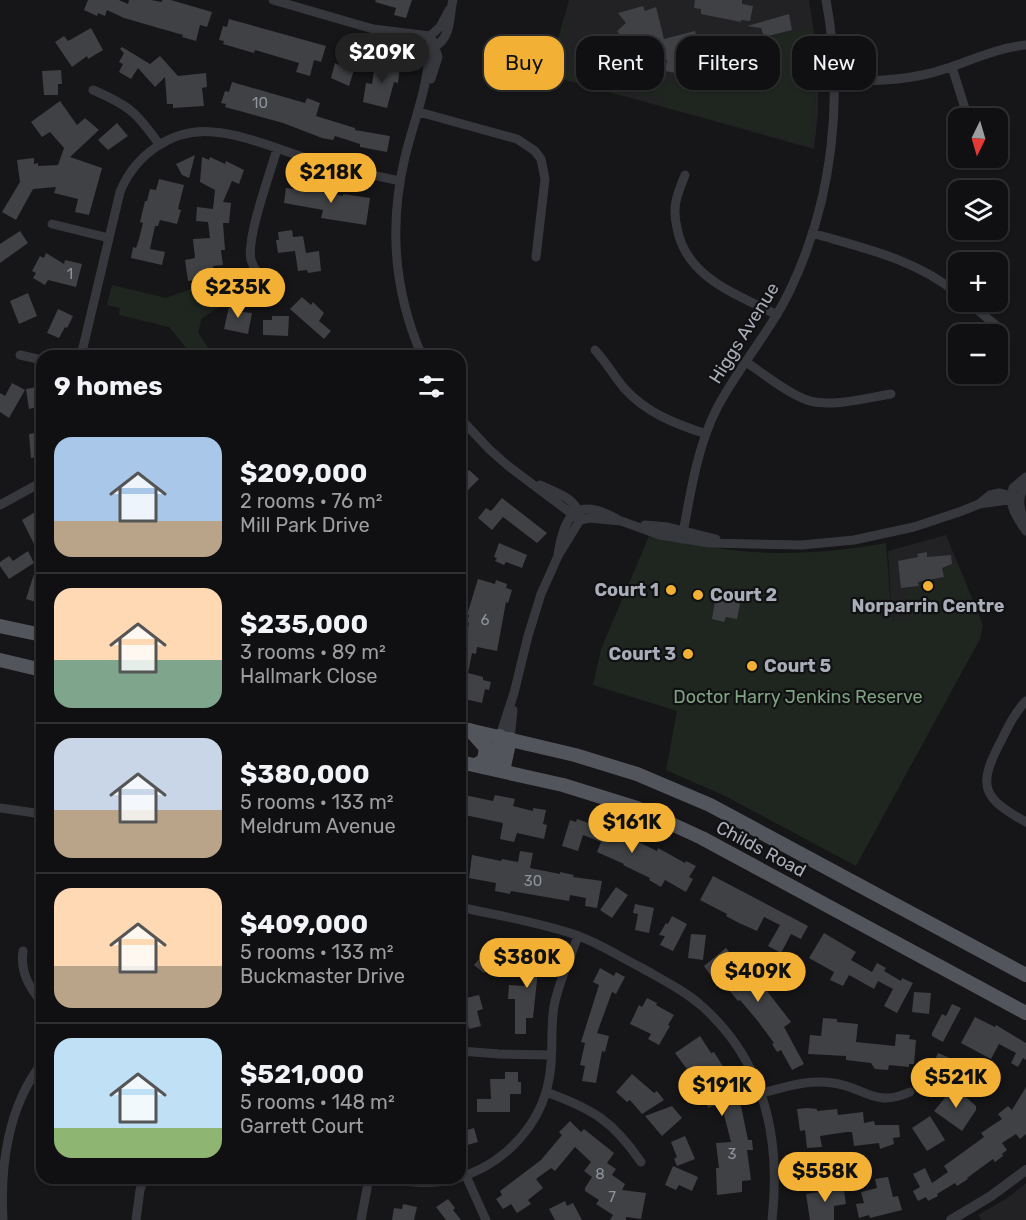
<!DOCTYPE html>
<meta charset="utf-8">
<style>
body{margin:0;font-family:Rubik,sans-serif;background:#1e1e20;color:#f1f3f6;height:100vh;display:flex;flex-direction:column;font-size:22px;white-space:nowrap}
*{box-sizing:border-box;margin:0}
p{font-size:20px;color:#9c9d9f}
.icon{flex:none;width:33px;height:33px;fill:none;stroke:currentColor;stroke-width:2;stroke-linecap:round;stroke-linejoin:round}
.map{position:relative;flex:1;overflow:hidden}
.sheet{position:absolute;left:36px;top:350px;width:430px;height:834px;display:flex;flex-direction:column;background:#101012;border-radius:18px;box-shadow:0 2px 4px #0004,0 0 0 2px #303032}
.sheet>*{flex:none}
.banner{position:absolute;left:484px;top:36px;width:452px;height:54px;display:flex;gap:12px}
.needle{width:39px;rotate:185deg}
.tools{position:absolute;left:948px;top:108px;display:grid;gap:12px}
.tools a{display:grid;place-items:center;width:60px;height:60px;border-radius:12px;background:#101012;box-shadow:0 2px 4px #0004,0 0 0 2px #303032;font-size:30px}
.price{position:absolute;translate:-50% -51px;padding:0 14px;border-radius:21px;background:#f2b134;color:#111;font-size:20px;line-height:39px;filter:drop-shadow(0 2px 3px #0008)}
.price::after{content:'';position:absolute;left:50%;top:36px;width:18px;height:14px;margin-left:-9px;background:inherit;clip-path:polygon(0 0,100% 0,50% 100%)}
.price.selected{background:#222;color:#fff}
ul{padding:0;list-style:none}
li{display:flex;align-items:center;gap:18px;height:150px;padding:0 18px}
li+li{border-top:2px solid #303032}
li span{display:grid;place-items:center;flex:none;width:168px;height:120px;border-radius:18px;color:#555}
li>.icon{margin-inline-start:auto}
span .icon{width:72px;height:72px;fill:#fffc;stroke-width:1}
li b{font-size:26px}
h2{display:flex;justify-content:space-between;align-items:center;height:72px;padding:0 18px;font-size:26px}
.chip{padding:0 21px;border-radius:18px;background:#101012;box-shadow:0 2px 4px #0004,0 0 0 2px #303032;font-size:21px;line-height:54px}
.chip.selected{background:#f2b134;color:#111}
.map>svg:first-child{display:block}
</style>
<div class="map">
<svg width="1026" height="1220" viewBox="0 0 1026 1220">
<rect width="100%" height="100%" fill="#161618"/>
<path fill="#222225" d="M569,0H809L815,39L818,82V113L814,149L548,75Z
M946,535L976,608L892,621L888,551Z
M1026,1183V1220H982L978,1215L1009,1197Z"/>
<path fill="#1e261f" d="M564,18L567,19L555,62L568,66V69L622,83L625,88L623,96L548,75Z
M809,28C815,67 816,107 811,146L661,106L665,94L639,96L638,84L644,83H632V76L626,75L632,56L654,58V83L676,82V89L678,81L700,85L703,72L715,74V57L748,50L747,43Z
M577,42L627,56L620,81L570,67Z
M240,271L247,290L202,318L198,332L213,355H192L169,327L119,315L120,308L107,305L112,285L166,298Z
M649,536C735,555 799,559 886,543L892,621L909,618L906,589L919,587L920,584L945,579L944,567L958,564L983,625L980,639L856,866L725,796L666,770L677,711L593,685L601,649Z"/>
<path fill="#404145" d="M88,0H119L128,4L129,0H151L162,2V0H171L212,12L207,27L200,25L196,41L182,37L183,35L124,18L107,10L105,16L98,13L97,16L84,10Z
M376,0H412L406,18L394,15L396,8L375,2Z
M695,0H742V4L753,6L750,21L741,20V22L701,14V9L694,8Z
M643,6L645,11L656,7L664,39L695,31L698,43L737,34L741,50L706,59L708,67L694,65L692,76L665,71L667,60L652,56L644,45L635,52L617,31L626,23L618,13Z
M789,14L792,30L764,37L761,28L747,26Z
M229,19L326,46L321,62L314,60L310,76L296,72L299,63L255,50L254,53L223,44L224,41L219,40L223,26L227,27Z
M91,28L103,50L88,59L87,56L72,67L55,42L64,36L68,41Z
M122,47L150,64L160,56L178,76L206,73L207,87L202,88L204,106L173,108V104H167L165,77L155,87L138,68L131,79L119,72L123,64L119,62L124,53L120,49Z
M343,52L358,57L349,86L331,78L335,63L339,65Z
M378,60L392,62V66L400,67L398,83L394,82L387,108L363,102L366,83L372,84L375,64L377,65Z
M61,70L62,84H58V95H44L42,71Z
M232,82L305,103L307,98L320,103L316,116L355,128V130L390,136L387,152L360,147V144L335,136L333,140L322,138L283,123L225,107L226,104L221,103L225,91L229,92Z
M60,101L77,125L85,118L99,130L70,157L102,168L89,215L75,212L78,199L54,193L56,187L33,189L16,220L2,212L20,182L17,160L34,158V164L38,163V166L58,165L64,148L50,132L42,137L31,122Z
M117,123L128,136L108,150L98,140Z
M195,155L189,178L182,175L176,164Z
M202,157L209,160L210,157L225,164L226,161L244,170L239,184L232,181L223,202L231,203L229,223H223L225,250H221L223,265L213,266L215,277L188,281L185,260L195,258L193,239L210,238L208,222L196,221L197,207L213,209L215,190L200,182Z
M159,179L184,185L178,209L181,210L177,224L160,220L158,226H155L150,249L165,252L162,265L131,258L133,247L136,248L139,239L143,223L140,222L145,201H147L150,189L156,190Z
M296,185L310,188V190L343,196V194L370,198L366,225L321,218L323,210L284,203L286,188L295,189Z
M292,230L293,237L303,236L306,253L319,251L321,271L308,273L307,270L298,271L295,251L278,253L276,240H279L278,232Z
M20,231L28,243L0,263V244Z
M46,253L64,264L65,260L82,264L76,287L48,280L45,285L33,278L36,273L32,271L40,256L44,258Z
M28,293L37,316L19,324L10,301Z
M302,297L311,305L313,302L324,313L319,321L331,331L324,339L290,309Z
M230,302L243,305L242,312L252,313L248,334L224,329Z
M58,309L73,316L67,328L65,327L59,338L47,333Z
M272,316H289L288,336L263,335V320H272Z
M12,383L25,390L9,418L0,412V393L5,396Z
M42,386V406L29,409L26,389Z
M42,432V457L31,458L29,434Z
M469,470L479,479L460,498V479Z
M502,498L547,533L537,543L503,517L492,530L478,518L486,508L491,511Z
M35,512L39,519L42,518V542L35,546L22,520Z
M499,543L527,555L522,568L506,562L504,565L495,561L497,558L494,557Z
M28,551L34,563L9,579L0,566V562L9,556L13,561Z
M927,552V557L951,555L952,564L942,568L944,577L918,582L919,586L901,588L898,561L918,557L917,554Z
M34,574L42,577V604L26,599Z
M478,579L495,584L496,580L507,584L506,588L512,590L508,603L506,602L497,651L477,647L476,654L472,653L468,673L483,677V680L491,682L489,690L485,689L482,703L460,698V663L469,623H467L469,615H467Z
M717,590L742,594L737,619L726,617L724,622L712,619Z
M460,794L493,801L495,795L515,799L513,806L533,811V808L546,810L543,824L547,825L544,839L517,833L514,842L500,839L503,823L460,814Z
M577,819L608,830L610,828L657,851L658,848L685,863L686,861L696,866L689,877L693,879L686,892L665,880L661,887L649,880L650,878L623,865L624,864L597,852L601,842L583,835L578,851L562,846L570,820L576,822Z
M520,851L533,853L530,868L560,874V872L574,875L573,877L602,881L597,908L585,906L586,898L570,895L569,901L511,891L510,894L495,891L496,883L469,878L472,855L501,861L502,859L518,862Z
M713,876L808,926L801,939L791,934L781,953L768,946L780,925L764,917L757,931L739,923L726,916L727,914L700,900Z
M616,887L628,895L612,918L600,910Z
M635,904L654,908L649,933L635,930L638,914L633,913Z
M672,916L687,924L673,951L660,945L665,936L659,935L666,923L668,924Z
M824,933L856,952L851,960L872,972L877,963L886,968L884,971L901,981L902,978L913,983L897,1013L884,1006L893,989L878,981L874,989L849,975L843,986L830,980L834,972L809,958Z
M691,934L706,935L703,960L688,958Z
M533,940L546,943L540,970H538L533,1018H526V1034H515V999H508L509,985L524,986Z
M494,942L504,951L484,973L474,965Z
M726,948L746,973L756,964L766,976L760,982L791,1022L784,1027L804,1064L792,1070L781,1050L777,1052L772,1044L774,1043L757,1020L740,1000L738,1001L729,990L735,985L733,982L734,981L723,966L711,976L704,966Z
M600,968L614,976L616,972L625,977L616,994L612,992L597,1033L609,1036L605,1052L602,1051L596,1083L582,1081L585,1066L580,1065L585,1043L581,1042L599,985L593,982Z
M914,992L931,993L929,1014L912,1012Z
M479,995L483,1009L477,1011L481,1026L469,1029L462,999Z
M647,998L657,1003L656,1005L674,1015L668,1025L670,1026L659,1045L648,1039L651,1034L630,1024L639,1005L642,1007Z
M952,1004L961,1008L943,1042L932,1036V1033L942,1014L946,1016Z
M975,1017L995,1027L996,1025L1026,1043V1060L1023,1058L1018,1067L1011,1063L1016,1053L999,1044L991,1059L961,1043Z
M823,1018L837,1019V1022L858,1024L856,1042L895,1046L896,1034L910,1035L909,1039L916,1040L914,1064H909V1067L889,1065L888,1070L875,1069L871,1063L846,1060V1056L808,1054L810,1035L821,1036Z
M700,1036L711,1053L714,1052L730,1078L741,1106L748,1140H752L753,1150H747L751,1180L742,1181V1192L717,1195L716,1168H719L716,1143L731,1142L721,1103L708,1108L703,1096L717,1091L716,1088L722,1086L711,1069L695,1080L675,1053Z
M938,1053L970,1067L969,1070L981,1075L976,1087L932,1067Z
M505,1072H518V1082H521V1094H510V1112H477V1099H491L490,1079H505Z
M632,1074L654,1093L657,1091L664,1100L642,1114L630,1100L627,1102L616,1092Z
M954,1087L976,1106V1110L962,1131L934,1111Z
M1026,1087V1134L1020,1139L1016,1134L1002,1143L1007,1150L1002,1154L1003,1156L995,1162L993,1159L967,1178L968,1179L957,1186L955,1183L937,1194L938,1196L928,1201L926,1197L918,1201L913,1191L920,1187L913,1174L925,1168L932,1183L948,1172L944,1166L984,1137L981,1133L1002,1119L998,1114L1008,1106L1012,1110Z
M672,1106L682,1118L662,1136L645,1116Z
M808,1108L817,1109V1111L837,1109L838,1115L863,1112L864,1123L874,1121L875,1125H899L900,1137L893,1138L894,1144L880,1149L879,1143L854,1146L852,1132H847L820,1136L822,1147L807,1148L805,1130L800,1131L797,1109Z
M930,1116L945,1140L927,1151L912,1128Z
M570,1121L581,1132L584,1129L614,1153L607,1163L616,1169L612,1175L625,1184L622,1190L646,1193L641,1219L626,1217V1220H610L613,1215L596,1204L599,1200L585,1191V1188L592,1177L584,1171L591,1162L575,1147L555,1171L551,1168L536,1179L543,1188L528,1200L531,1204L517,1213L511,1204L503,1209L496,1199L502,1195L500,1191L541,1160L562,1135L559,1132Z
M474,1128L478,1142L460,1147V1132Z
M685,1136L695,1159L677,1166L674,1159L677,1157L671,1142Z
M839,1157L841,1169L816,1170V1158Z
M673,1166L698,1177L692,1191L679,1185L676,1190L665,1185Z
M888,1177L893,1197L898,1196L902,1210L870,1218L869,1215L859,1218L856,1204L864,1203L861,1192L877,1188L875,1179Z
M843,1184L846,1204L834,1206V1220H810L806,1194L833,1190L832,1185Z
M448,1199L455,1208L453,1210L461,1220H446L436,1207Z
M565,1201L567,1206L573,1203L582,1220H555L549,1209Z
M403,1204L417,1207L414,1220H392L394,1208L402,1209Z"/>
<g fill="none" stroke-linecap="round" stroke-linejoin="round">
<path stroke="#37383d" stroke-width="9" d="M273,0L373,29L430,36
M377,32C397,42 434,64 447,32C451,22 450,11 453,0
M430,36L440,27L449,10
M952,67L968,118
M431,79L438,57L433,41
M834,82C865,81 897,81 927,74C961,66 992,48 1026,45
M93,90C130,106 136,112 159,144
M419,112L517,139L535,151L541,159L545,179L536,257
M685,175C682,183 678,192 676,201C674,210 675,219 677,228C686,278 737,294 777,315
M52,224L109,238
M812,233C863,248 916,259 958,294
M268,283C260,276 254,270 251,260C246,238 270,174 277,149
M968,302L1004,332
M595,350C606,362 614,376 624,388C646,413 676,424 706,434
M20,355L42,360
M81,356L120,192C135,155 172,128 213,132C243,134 277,149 306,158C337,168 368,174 400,181
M422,356C394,292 389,224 405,157C416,113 430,83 430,36
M746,362C764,374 787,393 807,400C830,408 867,398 891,394
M460,418L489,449L507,465L580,520L589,518L621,521L660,535L709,543L802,545L854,540L914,527L962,511L979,504L990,495L999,493L1020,498
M1026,477L1013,488C1008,506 1016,516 1026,531
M540,485C555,492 576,498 579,515
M979,504L1015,499
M0,505L42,482
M645,525L668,527L716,539
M1025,525C1021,511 1015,498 1026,485
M682,539C690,495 697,447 717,408C739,366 771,331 791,288C833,199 844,96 826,0
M558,554C565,514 576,496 617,519
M500,736L514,693L528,636L541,594L558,556L580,520
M510,739L513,710
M0,808L42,814
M1026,822C982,798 977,786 1001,741C1008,727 1015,712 1026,701
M460,907C499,916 539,922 576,935C599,943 620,957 642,968C663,980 685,991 703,1007C765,1063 781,1140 772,1220
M23,951C20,972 29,987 42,1003
M460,1051L499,1054L551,1055
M546,1092C593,1109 613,1121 641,1162
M762,1093C786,1087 808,1079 833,1083C865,1087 874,1108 910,1092
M466,1176L486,1220
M460,1177C504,1164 541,1125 549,1079C554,1055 550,1030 554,1006C559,981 570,959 578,936
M380,1178C407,1182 432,1186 459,1178
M3,1220C0,1166 8,1106 42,1063
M136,1220L140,1190L144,1178
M361,1220L369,1178"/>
<path stroke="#37383d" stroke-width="10" d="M951,1220L991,1196L1026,1170"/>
<path stroke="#53555c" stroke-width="14" d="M0,626L42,635
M0,660L42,670
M460,728L575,755L637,774L710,805L1026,975
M470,730L486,748L484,760L476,765
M460,762L563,785L637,808L702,838L1026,1013
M493,769L500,736
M503,771L510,739"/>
</g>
<g fill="#f2b134" stroke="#111113" stroke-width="2">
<circle cx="928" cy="586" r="6"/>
<circle cx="671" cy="590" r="6"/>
<circle cx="698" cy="595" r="6"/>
<circle cx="688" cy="654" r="6"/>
<circle cx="752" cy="666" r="6"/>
</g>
<g text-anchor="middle" stroke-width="4.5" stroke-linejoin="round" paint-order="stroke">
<g font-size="15" fill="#8e929b">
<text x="260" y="108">10</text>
<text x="70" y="279">1</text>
<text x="485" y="625">6</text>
<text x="533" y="886">30</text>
<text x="732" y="1159">3</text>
<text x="600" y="1179">8</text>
<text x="612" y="1202">7</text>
</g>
<g font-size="18" fill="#a8adb8" stroke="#111113">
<text transform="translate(744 333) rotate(-58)" y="6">Higgs Avenue</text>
<text transform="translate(761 849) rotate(28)" y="6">Childs Road</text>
</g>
<g font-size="18" font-weight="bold" fill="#a8adb8" stroke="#111113" text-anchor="end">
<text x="659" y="596">Court 1</text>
<text x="710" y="601" text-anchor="start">Court 2</text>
<text x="928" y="612" text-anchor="middle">Norparrin Centre</text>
<text x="676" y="660">Court 3</text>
<text x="764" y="672" text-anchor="start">Court 5</text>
</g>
<g font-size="18" fill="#7fa381" stroke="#111113">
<text x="798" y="703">Doctor Harry Jenkins Reserve</text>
</g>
</g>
</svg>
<div class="tools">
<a><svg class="needle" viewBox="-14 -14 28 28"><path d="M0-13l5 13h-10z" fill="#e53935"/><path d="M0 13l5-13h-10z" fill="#9c9d9f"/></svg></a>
<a><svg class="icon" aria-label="layers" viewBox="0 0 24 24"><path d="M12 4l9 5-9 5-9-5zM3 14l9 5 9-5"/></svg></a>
<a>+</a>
<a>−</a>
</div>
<b class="price selected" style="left:382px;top:84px">$209K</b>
<b class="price" style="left:331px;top:204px">$218K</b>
<b class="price" style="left:238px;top:319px">$235K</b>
<b class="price" style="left:632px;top:854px">$161K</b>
<b class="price" style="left:527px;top:989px">$380K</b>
<b class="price" style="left:758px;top:1003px">$409K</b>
<b class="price" style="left:956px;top:1109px">$521K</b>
<b class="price" style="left:722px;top:1117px">$191K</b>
<b class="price" style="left:825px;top:1203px">$558K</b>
<div class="banner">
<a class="chip selected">Buy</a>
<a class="chip">Rent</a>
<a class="chip">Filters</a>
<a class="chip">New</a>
</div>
<section class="sheet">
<h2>9 homes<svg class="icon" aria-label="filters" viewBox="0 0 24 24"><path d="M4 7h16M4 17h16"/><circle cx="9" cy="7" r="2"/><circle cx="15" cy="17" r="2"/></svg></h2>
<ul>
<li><span style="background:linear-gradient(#a9c7e8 70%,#b9a48a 0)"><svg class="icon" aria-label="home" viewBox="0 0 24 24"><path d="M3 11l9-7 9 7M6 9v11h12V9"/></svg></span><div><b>$209,000</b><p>2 rooms · 76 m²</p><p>Mill Park Drive</p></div></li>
<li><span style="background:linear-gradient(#ffd9b3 60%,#7fa58c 0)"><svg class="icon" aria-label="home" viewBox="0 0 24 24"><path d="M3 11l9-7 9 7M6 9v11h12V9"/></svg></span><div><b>$235,000</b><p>3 rooms · 89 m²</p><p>Hallmark Close</p></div></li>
<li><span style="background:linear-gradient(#c9d6e8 60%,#b9a48a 0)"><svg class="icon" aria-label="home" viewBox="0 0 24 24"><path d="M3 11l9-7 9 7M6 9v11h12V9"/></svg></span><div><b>$380,000</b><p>5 rooms · 133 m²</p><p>Meldrum Avenue</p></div></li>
<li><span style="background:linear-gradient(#ffd9b3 65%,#b9a48a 0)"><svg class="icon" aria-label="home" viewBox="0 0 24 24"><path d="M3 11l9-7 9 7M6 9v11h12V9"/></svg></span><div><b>$409,000</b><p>5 rooms · 133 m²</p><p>Buckmaster Drive</p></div></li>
<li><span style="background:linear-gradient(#bfe0f5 75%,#8fb573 0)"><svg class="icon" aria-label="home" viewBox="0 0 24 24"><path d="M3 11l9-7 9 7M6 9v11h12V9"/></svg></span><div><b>$521,000</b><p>5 rooms · 148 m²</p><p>Garrett Court</p></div></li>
</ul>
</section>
</div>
